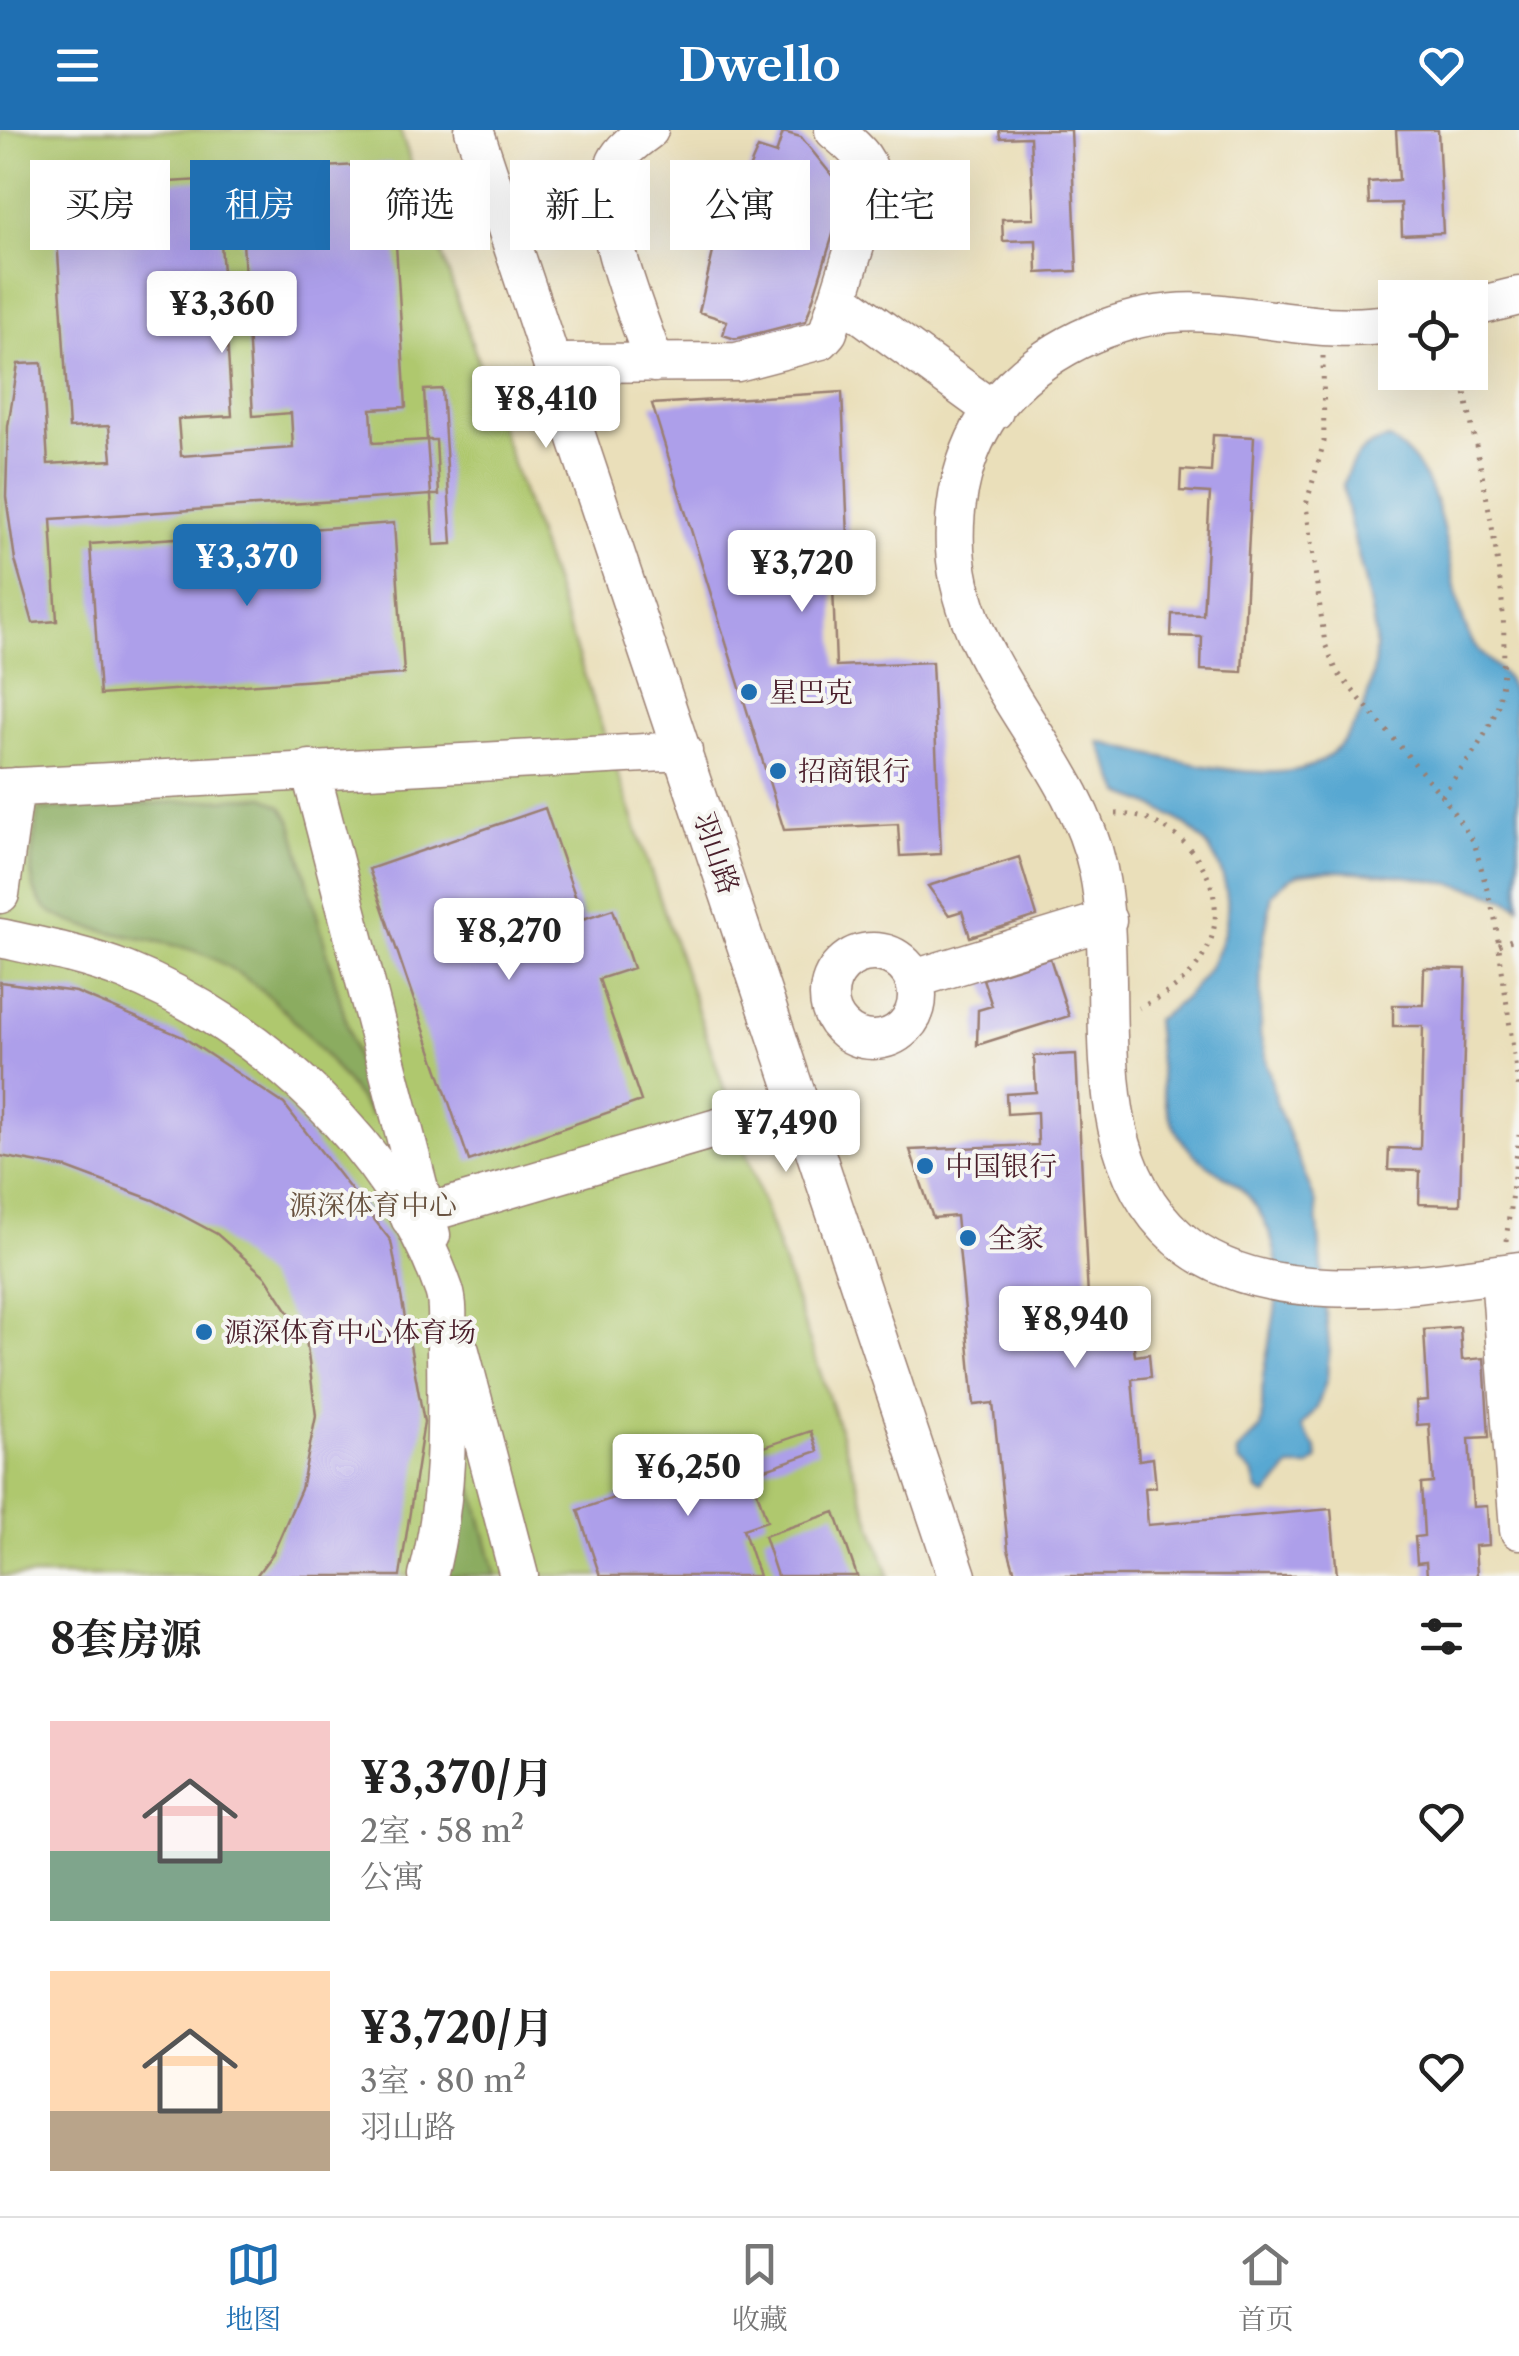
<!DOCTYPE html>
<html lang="zh">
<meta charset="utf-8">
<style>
body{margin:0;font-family:"Libre Caslon Text","Noto Serif SC",serif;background:#f6f6f6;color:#222;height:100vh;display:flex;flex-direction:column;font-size:38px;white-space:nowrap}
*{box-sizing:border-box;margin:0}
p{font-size:32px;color:#767676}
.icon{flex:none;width:55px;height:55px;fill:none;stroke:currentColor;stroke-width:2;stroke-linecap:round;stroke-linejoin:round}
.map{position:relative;height:1446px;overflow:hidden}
.panel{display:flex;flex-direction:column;background:#fff;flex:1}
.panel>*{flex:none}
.banner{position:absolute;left:30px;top:30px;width:1000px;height:90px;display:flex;gap:20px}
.controls{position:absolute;left:1378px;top:150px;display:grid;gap:20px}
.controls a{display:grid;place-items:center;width:110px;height:110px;border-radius:0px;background:#fff;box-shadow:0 10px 40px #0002;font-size:50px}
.price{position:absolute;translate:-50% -85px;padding:0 22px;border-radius:10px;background:#fff;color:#222;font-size:32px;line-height:65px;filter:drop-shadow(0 2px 5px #0008)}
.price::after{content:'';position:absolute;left:50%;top:60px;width:30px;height:22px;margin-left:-15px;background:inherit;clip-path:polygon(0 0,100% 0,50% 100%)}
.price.current{background:#1f6fb2;color:#fff}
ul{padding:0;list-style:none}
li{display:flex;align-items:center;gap:30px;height:250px;padding:0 50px}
li span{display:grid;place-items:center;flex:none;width:280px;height:200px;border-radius:0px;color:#555}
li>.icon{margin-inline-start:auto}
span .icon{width:120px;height:120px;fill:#fffc;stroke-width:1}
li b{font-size:42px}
h2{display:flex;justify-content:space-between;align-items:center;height:120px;padding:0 50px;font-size:42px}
.pill{padding:0 35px;border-radius:0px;background:#fff;box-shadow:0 10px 40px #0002;font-size:35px;line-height:90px}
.pill.current{background:#1f6fb2;color:#fff}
header{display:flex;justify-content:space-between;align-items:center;height:130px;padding:0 50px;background:#1f6fb2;color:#fff;font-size:45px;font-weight:600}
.tabs{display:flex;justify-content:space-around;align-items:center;height:140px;border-top:2px solid #e0e0e0;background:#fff;font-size:28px;color:#767676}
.tabs a{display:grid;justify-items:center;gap:5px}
.tabs .current{color:#1f6fb2}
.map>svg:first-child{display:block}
</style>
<header><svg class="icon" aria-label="menu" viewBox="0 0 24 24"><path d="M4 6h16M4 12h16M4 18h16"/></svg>Dwello<svg class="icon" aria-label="heart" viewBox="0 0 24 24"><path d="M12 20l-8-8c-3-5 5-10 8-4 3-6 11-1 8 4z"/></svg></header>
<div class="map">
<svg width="1519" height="1446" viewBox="0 0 1519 1446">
<rect width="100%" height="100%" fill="#f6f6f2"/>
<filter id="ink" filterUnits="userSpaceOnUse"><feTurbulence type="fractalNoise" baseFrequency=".01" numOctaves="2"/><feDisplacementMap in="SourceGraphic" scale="20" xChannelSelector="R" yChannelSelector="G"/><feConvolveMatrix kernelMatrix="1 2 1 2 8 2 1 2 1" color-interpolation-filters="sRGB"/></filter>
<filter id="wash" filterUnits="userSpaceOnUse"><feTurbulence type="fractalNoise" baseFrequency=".0048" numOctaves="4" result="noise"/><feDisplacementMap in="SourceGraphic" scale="40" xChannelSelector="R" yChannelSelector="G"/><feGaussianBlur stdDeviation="2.25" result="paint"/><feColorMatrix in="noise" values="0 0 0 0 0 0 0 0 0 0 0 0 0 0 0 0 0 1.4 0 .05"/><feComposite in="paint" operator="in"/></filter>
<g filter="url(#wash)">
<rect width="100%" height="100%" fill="#eadfba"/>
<path fill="#afc86e" stroke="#7c744c" stroke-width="2.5" d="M0,0H400L889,1446H0Z"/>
<path fill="#8bac61" stroke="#6a6646" stroke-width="2.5" d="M265,667L282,677L291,690L372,986C327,926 279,861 210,827C167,806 72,805 44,776C22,753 35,708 38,680Z
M467,1335L496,1446H445Z"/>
<path fill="#58a8d2" stroke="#51647e" stroke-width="2.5" d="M1389,309C1452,347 1443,441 1468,503C1477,527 1507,538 1513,563C1519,625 1519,712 1519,777C1494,753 1330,732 1297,745C1287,749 1280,756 1272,764L1261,824L1260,904L1277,975L1316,1073L1329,1215L1327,1248L1317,1278L1301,1297L1316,1318L1318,1329L1309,1337H1290L1267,1366L1258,1361L1253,1343L1239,1332L1237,1322L1260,1299C1264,1282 1261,1264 1263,1246C1273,1185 1294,1133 1255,1075C1238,1049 1210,1041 1191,1021C1158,987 1160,934 1155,890C1212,856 1252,783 1210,720C1191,691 1152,674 1121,663L1099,612C1152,624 1259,656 1311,636C1336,626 1355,599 1365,574C1373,550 1378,523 1374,498C1367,450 1350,404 1343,355C1351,330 1362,314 1389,309Z"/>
<g id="blocks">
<path fill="#ad9fea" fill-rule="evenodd" d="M999,0H1071L1077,141L1037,143L1036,110L1003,111L1002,89L1034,88L1030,7L1000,8Z
M1396,0H1438L1443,103L1402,105L1401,73L1369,74L1368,52L1399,50Z
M783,2L801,7L846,63L806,191L735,209L723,205L727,191L699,182L713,122L693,116L710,63L735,71L758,18L776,24Z
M391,33L406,277L371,279L373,313L427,310L424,260L442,259L452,414L434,415L431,365L51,389L57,491L33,493L15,430L6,367L8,296L18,234L42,233L48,334L112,330L109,296L69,298L54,59L217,49L232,286L178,289L181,326L293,318L291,283L253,286L239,42ZM427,310H436L439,365H431Z
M842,262L850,455L833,456L836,536L932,532L941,724L900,726L898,694L784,700L652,274Z
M1213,305L1254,307L1242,542L1201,540L1202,507L1171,506L1172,484L1203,485L1210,363L1180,361L1181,340L1211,342Z
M394,393L404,544L100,565L90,414Z
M545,678L583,789L613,779L633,838L599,849L641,971L469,1031L369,739Z
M1019,727L1037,786L970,807L962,781L949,785L928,756Z
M1050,828L1069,886L977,915L978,880L992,876L983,849Z
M1424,838L1466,839L1460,1075L1419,1074L1420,1041L1388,1040L1389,1018L1420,1019L1423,896H1393V875H1423Z
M0,852L76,862L183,907L284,974L391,1111L424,1292L400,1446H256L273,1423L301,1359L316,1286L306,1209L266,1147L217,1104L153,1070L67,1038L0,1026Z
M1076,924L1089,1188L1130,1184L1135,1226L1149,1224L1151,1247L1132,1249L1139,1330L1153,1328L1156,1357L1145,1358L1148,1395L1331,1379L1337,1446H1016L1008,1419L993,1273L974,1275L956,1086L933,1088L910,1020L1038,1015L1037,982L1007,984L1006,964L1036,962L1034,926Z
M1460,1197L1462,1230L1484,1228L1489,1307L1469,1308L1473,1377L1487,1376L1489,1415L1475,1416L1477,1446H1427L1426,1432L1417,1433L1415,1407L1424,1406L1421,1354L1433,1353L1429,1294L1417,1295L1416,1271L1428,1270L1424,1200Z
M811,1301L818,1321L751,1344L767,1391L743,1399L759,1446H600L578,1380Z
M835,1382L857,1446H777L764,1406Z"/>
</g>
</g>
<g filter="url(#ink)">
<use href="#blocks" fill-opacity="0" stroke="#9a7f72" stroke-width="2.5"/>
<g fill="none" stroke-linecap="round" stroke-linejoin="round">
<g stroke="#9a7f72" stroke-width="41">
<path id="minor" d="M474,0L957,1446
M649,0C638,8 622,19 616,32C592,86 637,178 654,233
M839,168L994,281
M1470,178L1519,166
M1395,193C1331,204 1274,188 1211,183C1140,177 1063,207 1012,257C969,299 952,362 955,419C962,541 1073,624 1098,739C1123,856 1076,1018 1178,1108C1261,1182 1417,1155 1519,1141
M552,233L737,232L821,210L828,202L873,58C871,29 855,18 834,0
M310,639L431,1105
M0,658L683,621
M0,764L15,657
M0,808C42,817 85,825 125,841C261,895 395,1019 444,1160C450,1177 446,1202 446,1220C447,1298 448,1370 428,1446
M829 866a44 44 0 1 1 88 0a44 44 0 1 1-88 0Z
M914,849L1107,790
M410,1088L799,974
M1500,1144L1519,1400
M460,1221L519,1446"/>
</g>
<path stroke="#9a7f72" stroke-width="5" stroke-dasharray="2.5 8" stroke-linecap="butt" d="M1323,226L1324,312L1306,375L1325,514L1337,542L1442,666L1474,712L1495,789L1519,962
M1442,666C1462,637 1487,609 1498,575C1519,481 1479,339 1461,242
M1116,684C1184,684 1239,761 1205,823C1190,851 1167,864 1139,878
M1499,815L1519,807
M1506,1111L1519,1005"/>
<use href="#minor" stroke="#fff" stroke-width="38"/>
</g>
</g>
<g fill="#1f6fb2" stroke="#f6f6f2" stroke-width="4">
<circle cx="749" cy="562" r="10"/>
<circle cx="778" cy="641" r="10"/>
<circle cx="925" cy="1036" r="10"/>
<circle cx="968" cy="1108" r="10"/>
<circle cx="204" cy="1202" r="10"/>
</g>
<g text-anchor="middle" stroke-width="8" stroke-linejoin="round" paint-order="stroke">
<g font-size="28" fill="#4a1f2b" stroke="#f6f6f2" text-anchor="start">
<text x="769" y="572">星巴克</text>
<text x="798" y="651">招商银行</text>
<text x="945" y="1046">中国银行</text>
<text x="988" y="1118">全家</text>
<text x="224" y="1212">源深体育中心体育场</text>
</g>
<g font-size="28" fill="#4a1f2b" stroke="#f6f6f2">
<text transform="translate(717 723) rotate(71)" y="10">羽山路</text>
</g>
<g font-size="28" fill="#68523f" stroke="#f6f6f2">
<text x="373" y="1085">源深体育中心</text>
</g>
</g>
</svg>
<div class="controls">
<a><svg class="icon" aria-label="locate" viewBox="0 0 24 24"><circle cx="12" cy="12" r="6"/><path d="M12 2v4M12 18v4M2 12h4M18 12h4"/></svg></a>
</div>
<b class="price" style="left:222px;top:226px">¥3,360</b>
<b class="price" style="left:546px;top:321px">¥8,410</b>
<b class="price current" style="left:247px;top:479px">¥3,370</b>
<b class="price" style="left:802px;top:485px">¥3,720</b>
<b class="price" style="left:509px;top:853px">¥8,270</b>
<b class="price" style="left:786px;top:1045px">¥7,490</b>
<b class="price" style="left:1075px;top:1241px">¥8,940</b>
<b class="price" style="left:688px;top:1389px">¥6,250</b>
<div class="banner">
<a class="pill">买房</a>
<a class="pill current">租房</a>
<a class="pill">筛选</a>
<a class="pill">新上</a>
<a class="pill">公寓</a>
<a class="pill">住宅</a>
</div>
</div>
<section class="panel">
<h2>8套房源<svg class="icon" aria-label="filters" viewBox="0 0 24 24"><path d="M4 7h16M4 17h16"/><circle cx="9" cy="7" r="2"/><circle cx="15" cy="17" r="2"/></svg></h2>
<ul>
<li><span style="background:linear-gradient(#f6c9c9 65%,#7fa58c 0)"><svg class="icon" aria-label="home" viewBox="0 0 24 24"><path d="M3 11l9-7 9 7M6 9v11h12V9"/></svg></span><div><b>¥3,370/月</b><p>2室 · 58 m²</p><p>公寓</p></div><svg class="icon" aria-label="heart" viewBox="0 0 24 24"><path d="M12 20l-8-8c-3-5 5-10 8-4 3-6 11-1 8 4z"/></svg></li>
<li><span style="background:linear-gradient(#ffd9b3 70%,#b9a48a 0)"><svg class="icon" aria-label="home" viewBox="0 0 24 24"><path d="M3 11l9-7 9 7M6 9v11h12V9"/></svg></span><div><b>¥3,720/月</b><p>3室 · 80 m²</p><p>羽山路</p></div><svg class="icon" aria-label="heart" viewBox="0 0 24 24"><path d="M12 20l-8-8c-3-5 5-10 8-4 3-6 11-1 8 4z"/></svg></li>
</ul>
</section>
<nav class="tabs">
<a class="current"><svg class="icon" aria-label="map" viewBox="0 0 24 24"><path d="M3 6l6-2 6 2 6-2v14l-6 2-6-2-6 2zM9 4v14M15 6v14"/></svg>地图</a>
<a><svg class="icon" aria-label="saved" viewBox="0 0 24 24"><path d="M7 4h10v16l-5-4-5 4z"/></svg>收藏</a>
<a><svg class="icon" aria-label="home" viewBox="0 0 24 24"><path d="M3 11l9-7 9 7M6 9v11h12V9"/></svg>首页</a>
</nav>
